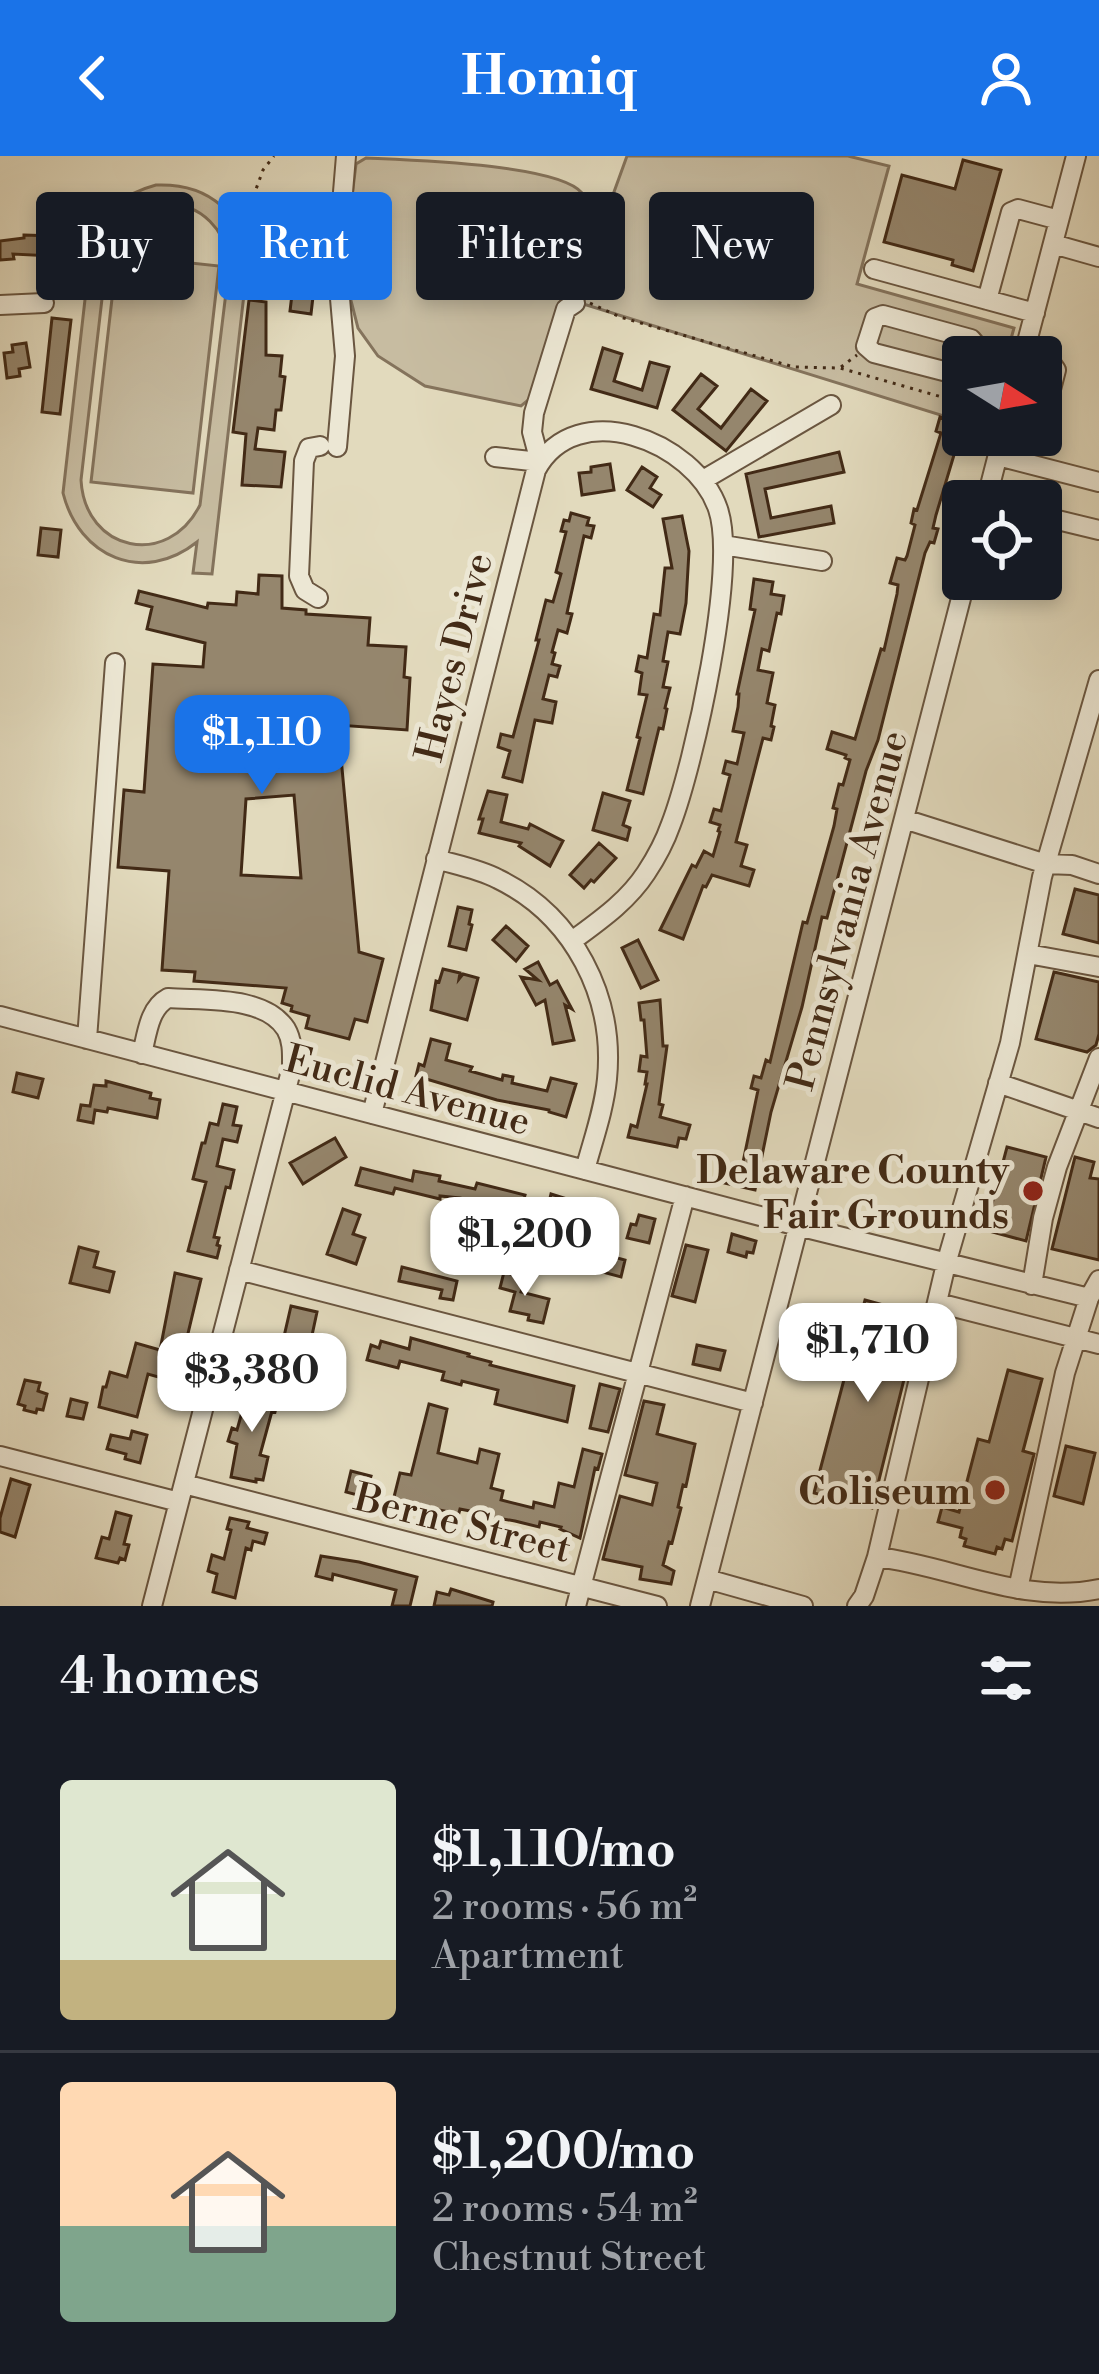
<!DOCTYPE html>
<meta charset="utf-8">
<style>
body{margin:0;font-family:"Libre Bodoni",serif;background:#242831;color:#f1f3f6;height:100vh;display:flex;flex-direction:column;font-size:45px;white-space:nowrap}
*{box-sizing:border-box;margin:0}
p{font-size:39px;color:#9ea1a6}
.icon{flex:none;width:66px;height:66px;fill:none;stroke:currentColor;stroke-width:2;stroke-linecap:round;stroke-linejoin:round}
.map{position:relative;height:1450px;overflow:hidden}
.panel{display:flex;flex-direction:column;background:#171b24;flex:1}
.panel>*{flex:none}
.top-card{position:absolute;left:36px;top:36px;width:1029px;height:108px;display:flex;gap:24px}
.needle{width:78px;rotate:101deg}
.fabs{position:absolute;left:942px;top:180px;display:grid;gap:24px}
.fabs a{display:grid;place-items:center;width:120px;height:120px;border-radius:12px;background:#171b24;box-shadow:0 6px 18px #0003;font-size:60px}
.price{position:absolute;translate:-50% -102px;padding:0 27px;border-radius:24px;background:#fff;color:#222;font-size:39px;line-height:78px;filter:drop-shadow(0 3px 6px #0008)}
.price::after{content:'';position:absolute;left:50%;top:72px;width:36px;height:27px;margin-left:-18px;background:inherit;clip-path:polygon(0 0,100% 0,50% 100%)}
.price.active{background:#1a73e8;color:#fff}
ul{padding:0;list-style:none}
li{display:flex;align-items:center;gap:36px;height:300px;padding:0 60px}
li+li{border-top:3px solid #363941}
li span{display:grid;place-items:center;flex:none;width:336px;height:240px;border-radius:12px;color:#555}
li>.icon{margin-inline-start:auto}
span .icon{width:144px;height:144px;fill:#fffc;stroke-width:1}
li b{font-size:51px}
h2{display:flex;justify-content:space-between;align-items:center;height:144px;padding:0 60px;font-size:51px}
.chip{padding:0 42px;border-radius:12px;background:#171b24;box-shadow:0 6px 18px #0003;font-size:42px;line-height:108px}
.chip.active{background:#1a73e8;color:#fff}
header{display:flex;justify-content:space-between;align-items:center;height:156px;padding:0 60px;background:#1a73e8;color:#fff;font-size:54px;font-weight:700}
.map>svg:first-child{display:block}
</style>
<header><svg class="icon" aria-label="back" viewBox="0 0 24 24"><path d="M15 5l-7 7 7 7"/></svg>Homiq<svg class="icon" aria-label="person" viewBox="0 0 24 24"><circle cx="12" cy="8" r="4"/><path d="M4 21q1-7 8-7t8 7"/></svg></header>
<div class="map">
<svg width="1099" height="1450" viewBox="0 0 1099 1450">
<rect width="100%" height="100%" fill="#e2dabd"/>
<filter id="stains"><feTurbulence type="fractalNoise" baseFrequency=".00167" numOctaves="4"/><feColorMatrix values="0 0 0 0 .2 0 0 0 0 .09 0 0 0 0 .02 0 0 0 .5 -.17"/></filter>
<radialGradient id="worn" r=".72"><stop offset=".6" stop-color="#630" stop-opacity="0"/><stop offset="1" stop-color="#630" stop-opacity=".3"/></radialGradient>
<path fill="#c7bca1" stroke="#84735c" stroke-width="3" fill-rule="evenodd" d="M627,0H848L889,10L857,128L1014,172L1006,201H963V266L580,147L593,94Z
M366,2C408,4 558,8 582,37C576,108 553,173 532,241L521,250L425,230L378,200L358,172L343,113L356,8Z
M156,29C210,27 245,58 247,112L212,418L193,417L197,386C143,429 79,401 63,337L92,82C104,53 126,37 156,29ZM163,47C201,47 228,74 229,112L200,349C168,413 85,396 81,324L108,91C120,65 135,54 163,47Z
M117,99L219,110L193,337L91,326Z"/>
<path fill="#95866d" stroke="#422a16" stroke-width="3" fill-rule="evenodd" d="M963,4L1001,14L973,115L952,109L953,104L884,86L902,19L955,33Z
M24,79L53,80L52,100L13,98L14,103L0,104V85L24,82Z
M293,130L314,132L311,158L290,155Z
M249,144L266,146V199L282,200L280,220L285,221L281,254H276L274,274L258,272L255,293L285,296L281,331L242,329L246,278L233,276Z
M52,162L71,164L60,258L42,256Z
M26,187L30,211L19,213L20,220L7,222L4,197L13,196L12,189Z
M603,192L622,198L614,225L642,234L650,206L669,211L657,252L591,233Z
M701,218L717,230L698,253L721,272L751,233L767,245L726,295L673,254Z
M940,261L963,269L936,359L933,372L938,373L934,387L930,386L925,397L878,584L866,615L827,762L822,761L802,851L771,956L755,1034L716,1025L720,1006L742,1011L758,934L751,932L754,920L761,922L766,904L770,906L803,766L807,767L834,670L837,653L833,652L839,628L843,629L850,604L845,602L846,599L827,593L832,576L855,583L881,493L884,494L897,438L898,429L890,427L897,402L905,404L907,400L915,369L911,367L914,353L917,354L941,277L936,275Z
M839,296L844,316L765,333L771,362L831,350L834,367L759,381L746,318Z
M610,308L614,334L582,339L579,317L591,316V311Z
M642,311L657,321L650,332L661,339L653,351L627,334Z
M571,357L589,362L587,369L594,370L591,382L584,380L567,457L572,458L567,477L558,474L552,496L555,497L552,508L560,510L557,521L549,519L543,543L556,546L552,567L535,564L522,626L503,621L510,595L498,591L501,578L513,581L539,484H536L546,444L553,446L561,418L556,416L566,376L561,375L564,364L569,365Z
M682,360L689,395L686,447L680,478L668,476L663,505L668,506L663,531L670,532L665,552L667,553L663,573L659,572L643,638L627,634L640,582L637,581L647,539L639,538L642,517L636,515L639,500L647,502L654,458L660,459L665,412H672L663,363Z
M41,372L61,374L58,401L38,399Z
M259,419L282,420V452L306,454V458L370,462L368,489L406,491L404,521L410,522L407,574L338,569L359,796L383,803L367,866L355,863L349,883L306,872L309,860L291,855L292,850L282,847L286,832L194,825L195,816L162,814L169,715L118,711L124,634L144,636L153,508L203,511L205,487L147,473L152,451L136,447L139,435L207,452L208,447L236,449L237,436L258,438ZM294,639L301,722L241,719L246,643Z
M754,423L773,426L771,438L784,440L781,458L777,457L769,495L762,493L758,514L773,517L767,547L775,549L771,570L774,571L771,584L763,582L736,686L747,689L741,710L754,714L749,730L712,719L706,731L703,730L683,783L660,774L692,709L696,711L704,695L713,700L720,676L718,675L720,669L710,666L714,653L721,655L730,619L723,617L726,605L737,608L744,577L733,575L738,551L739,538H737L755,454L750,453Z
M488,635L507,639L501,666L528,673L530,668L563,685L550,710L519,690L521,687L479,677L483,663H479Z
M603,637L630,645L623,669L630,672L627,684L593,674Z
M599,687L616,702L594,726L591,724L584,732L570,719Z
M1075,733L1099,739V787L1063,778Z
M458,751L472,754L469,768L472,769L466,794L449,790Z
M506,770L528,790L516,805L493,784Z
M638,784L658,824L641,832L622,792Z
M538,806L550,829L557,825L572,853L565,849L574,884L553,888L545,844L536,849L521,821L538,824L525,813Z
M443,813L460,817L459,823L463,818L478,822L467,864L431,854L436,825L439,826Z
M1054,816L1099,826V878L1096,889L1087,896L1036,883Z
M660,844L663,890H667L659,948L663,949L660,961L690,969L686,983L679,982L677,991L628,981L631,969L637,971L647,928H645L647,916L639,915L641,900L647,901L644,864H641L639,847Z
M431,883L450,888L446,904L472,911L470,915L502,924L503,919L513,921L512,927L547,935L551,922L576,928L566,961L549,956V954L497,944L416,920L419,908L424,910Z
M17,917L43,923L38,942L13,936Z
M106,925L151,937L150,942L160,944L157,962L108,952L107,956L95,954L93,967L78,964L81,949L90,950L94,929L106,930Z
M223,948L237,951L233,969L241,970L237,986L223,983L217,1010L234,1014L230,1032L226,1031L214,1081L219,1082L217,1089L220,1090L217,1102L188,1095L206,1026L193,1023L202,987H205L210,967L218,969Z
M335,982L346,1001L303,1028L290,1007Z
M1007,991L1046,1001L1026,1085L985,1074Z
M1075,1001L1094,1006L1090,1022L1099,1023V1104L1052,1093Z
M361,1012L412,1025L414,1015L440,1020L439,1025L475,1033L477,1027L525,1039L519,1061L505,1057L506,1054L460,1042L440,1040V1043L395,1032L393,1038L356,1029Z
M551,1038L567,1043L565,1049L594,1057L589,1077L545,1063Z
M343,1053L360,1059L353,1078L365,1082L356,1108L327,1098Z
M639,1059L655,1063L649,1087L627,1082L631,1068L636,1069Z
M732,1078L756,1085L753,1097L747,1096L746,1101L728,1096Z
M686,1089L708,1094L695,1146L672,1140Z
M79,1091L98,1096L94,1111L114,1116L109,1136L70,1127Z
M599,1097L625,1104L621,1121L595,1114Z
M402,1111L457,1125L453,1144L440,1142L442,1134L399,1125Z
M504,1116L525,1122L521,1136L549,1143L543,1167L528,1164L529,1159L510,1155L515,1136L500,1132Z
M175,1117L201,1123L184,1194L182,1193L176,1213L179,1214L176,1226L148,1218L137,1261L99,1251L103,1231H106L110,1216L127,1221L136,1187L160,1194Z
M865,1144L920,1159L872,1352L814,1337Z
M291,1150L317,1156L308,1198L297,1195L289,1227L274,1224Z
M411,1182L469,1198L468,1200L491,1206L490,1209L574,1230L567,1266L495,1248L498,1234L462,1225L461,1229L442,1224L444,1216L400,1205L398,1212L367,1204L371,1189L379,1192L381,1185L409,1193Z
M697,1189L725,1195L720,1214L693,1208Z
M1008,1214L1042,1223L1023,1295L1034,1298L1012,1385L1005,1383L1002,1393L997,1391L995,1398L964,1390L966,1383L960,1381L962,1372L938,1366L942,1351L959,1356L978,1283L989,1286Z
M25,1224L40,1227L38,1235L47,1238L43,1254L37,1253L36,1257L24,1254L25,1250L18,1248Z
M600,1228L620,1233L608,1276L590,1272Z
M243,1233L279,1240L275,1256L272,1255L260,1299L268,1301L263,1324L256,1323V1326L231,1321L237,1288L228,1285L232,1272L237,1274L244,1249L239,1248Z
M71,1243L87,1247L83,1263L67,1260Z
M644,1245L664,1249L657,1278L695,1288L686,1330L683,1329L678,1351L681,1352L672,1387L669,1386L663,1409L674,1415L671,1428L640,1423L642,1411L603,1403L620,1340L652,1349L657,1327L625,1319Z
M429,1248L447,1253L438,1297L477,1307L480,1293L499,1298L491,1332L503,1335L501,1344L533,1352L534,1346L554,1351L559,1327L574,1331L583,1293L602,1298L598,1313L595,1312L580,1382L560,1373L561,1371L540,1366L539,1371L515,1365L497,1362L496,1365L484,1362L485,1358L460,1353L457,1364L443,1361L444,1355L393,1345L400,1317L411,1319Z
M132,1275L147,1279L140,1307L125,1303L126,1298L107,1293L111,1279L130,1283Z
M1066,1290L1095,1297L1083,1348L1054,1340Z
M351,1315L371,1320L365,1341L346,1336Z
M11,1323L30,1329L15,1381L0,1376V1362Z
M116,1356L131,1360L124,1388L129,1389L125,1404L120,1402L118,1407L96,1402L102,1381L109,1383Z
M230,1362L249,1366L247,1372L267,1377L264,1388L253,1385L251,1394L246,1392L235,1442L213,1436L217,1418L208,1415L212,1399L224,1403L231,1374L227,1373Z
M321,1400L359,1406L417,1421L410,1450H392L396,1434L333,1418L332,1424L316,1420Z
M451,1433L493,1446L492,1450H434L437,1436L449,1439Z"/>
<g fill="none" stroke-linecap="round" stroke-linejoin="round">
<g stroke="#6a5640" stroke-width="22">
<path id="minor" d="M1053,88L1099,101
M874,113L1035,157
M987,144L1011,56L1018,53L1059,64
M0,149L44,147
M1027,189L1045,198L1056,214L1041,272
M1023,201L1076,0
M963,220L874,197L866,190L875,162L883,159L971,183L977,190L1024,200
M337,291L345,200L337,108L346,0
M998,300L1099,326
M495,301L540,306L532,276L534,257L566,153L575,147
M703,324L831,249
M986,345L1003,279
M1041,360L1099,374
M723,389L822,405
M318,442L305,434L299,420L304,305L309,292L320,290
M904,663L1046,708L1072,709L1099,718
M436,703C457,709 479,713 498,723C574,760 615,841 607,923C604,954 593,984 585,1014
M1028,798L1099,811
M0,860L798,1070L1089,1142
M87,883L115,507
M142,898C147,878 149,852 168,842C203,845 264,839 286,873C293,885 292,899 292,911L152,1450
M998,927L1099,962
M372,958L536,314C576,239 695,285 718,353C738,411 694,608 671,668C665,685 656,702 646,717C627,746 599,765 572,785
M239,1114L753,1247
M1032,1129L1043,1062L1057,1011L1099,902
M938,1147L1099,1188
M0,1300L179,1346
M184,1328L657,1450
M877,1401C952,1410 1022,1449 1099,1433
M707,1423L803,1450
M1018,1433L1065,1217L1089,1142L1099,1124
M576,1450L685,1040
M700,1450L966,423
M857,1450L864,1440L877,1401L946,1108L1010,887L1042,721L1099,524"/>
</g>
<path stroke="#422a16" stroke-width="3" stroke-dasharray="3 6" stroke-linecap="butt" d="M244,66L263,14L274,0
M590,147L620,161L794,211L840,212L963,247
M841,211L857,199"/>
<use href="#minor" stroke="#ece7d4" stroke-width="18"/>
</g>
<g fill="#8f2418" stroke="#ece7d4" stroke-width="4.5">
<circle cx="1033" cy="1035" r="12"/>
<circle cx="995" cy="1334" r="12"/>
</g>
<g text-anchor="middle" stroke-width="10" stroke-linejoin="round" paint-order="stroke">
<g font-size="39" fill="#422a16" stroke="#ece7d4">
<text transform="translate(453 501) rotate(-76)" y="14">Hayes Drive</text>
<text transform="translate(846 754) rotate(-75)" y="14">Pennsylvania Avenue</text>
<text transform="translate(408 933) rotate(15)" y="14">Euclid Avenue</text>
<text transform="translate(463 1366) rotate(14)" y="14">Berne Street</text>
</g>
<g font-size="39" font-weight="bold" fill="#422a16" stroke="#ece7d4" text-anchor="end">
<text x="1009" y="1027">Delaware County<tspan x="1009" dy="45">Fair Grounds</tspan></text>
<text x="971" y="1348">Coliseum</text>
</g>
</g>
<rect width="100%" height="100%" filter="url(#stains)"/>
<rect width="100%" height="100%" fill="url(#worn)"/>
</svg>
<div class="fabs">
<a><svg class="needle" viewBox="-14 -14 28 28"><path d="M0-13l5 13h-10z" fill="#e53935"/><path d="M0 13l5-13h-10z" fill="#9ea1a6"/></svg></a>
<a><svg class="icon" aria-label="locate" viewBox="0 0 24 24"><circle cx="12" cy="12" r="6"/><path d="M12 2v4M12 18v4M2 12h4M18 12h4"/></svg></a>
</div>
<b class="price active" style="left:262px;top:641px">$1,110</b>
<b class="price" style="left:525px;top:1143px">$1,200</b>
<b class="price" style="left:868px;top:1249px">$1,710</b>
<b class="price" style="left:252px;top:1279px">$3,380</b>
<div class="top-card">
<a class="chip">Buy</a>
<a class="chip active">Rent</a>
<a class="chip">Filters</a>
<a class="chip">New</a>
</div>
</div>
<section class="panel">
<h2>4 homes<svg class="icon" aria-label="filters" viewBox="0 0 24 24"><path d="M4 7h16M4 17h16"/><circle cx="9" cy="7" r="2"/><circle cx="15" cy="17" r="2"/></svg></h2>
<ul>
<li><span style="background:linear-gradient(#dfe7d0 75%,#c2b280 0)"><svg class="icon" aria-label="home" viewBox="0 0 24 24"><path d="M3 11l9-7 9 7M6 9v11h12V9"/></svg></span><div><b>$1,110/mo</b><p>2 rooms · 56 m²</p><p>Apartment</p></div></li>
<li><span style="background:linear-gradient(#ffd9b3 60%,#7fa58c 0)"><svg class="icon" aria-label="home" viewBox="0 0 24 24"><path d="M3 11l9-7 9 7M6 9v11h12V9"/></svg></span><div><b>$1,200/mo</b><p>2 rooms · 54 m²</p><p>Chestnut Street</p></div></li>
</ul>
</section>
